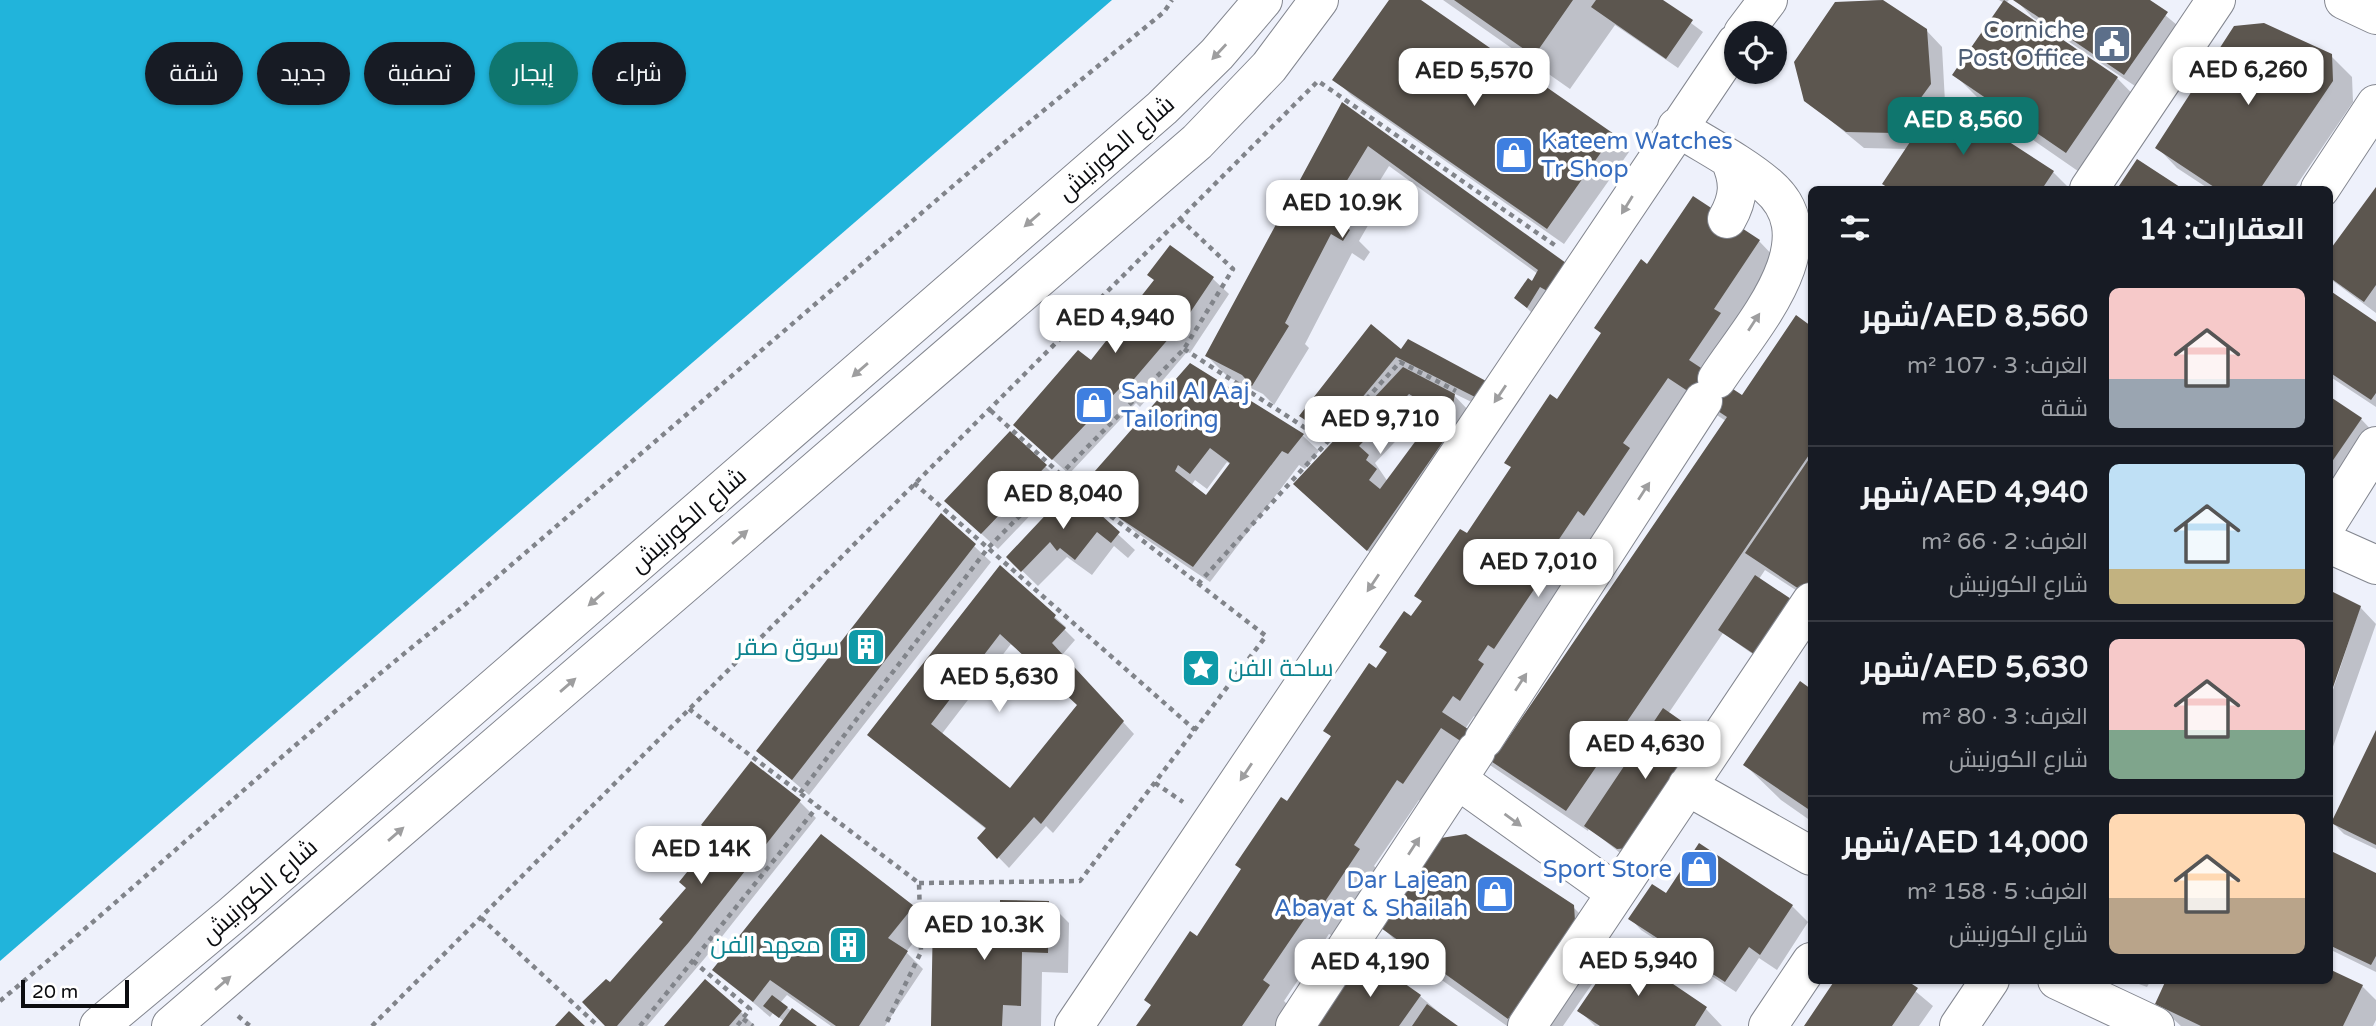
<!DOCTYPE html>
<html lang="ar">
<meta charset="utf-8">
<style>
body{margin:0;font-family:"Varela Round",Cairo,sans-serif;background:#20242c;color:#f1f3f6;direction:rtl;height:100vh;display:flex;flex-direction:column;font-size:26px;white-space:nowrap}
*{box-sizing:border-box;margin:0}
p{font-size:23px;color:#9ea1a6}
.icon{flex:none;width:38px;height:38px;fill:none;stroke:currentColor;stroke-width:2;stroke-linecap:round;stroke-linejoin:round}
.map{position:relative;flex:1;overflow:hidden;direction:ltr}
.side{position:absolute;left:1808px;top:186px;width:525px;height:798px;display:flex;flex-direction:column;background:#171b24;border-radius:10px;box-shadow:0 2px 5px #0004;direction:rtl}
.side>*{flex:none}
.guide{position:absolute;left:21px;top:42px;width:665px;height:63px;direction:rtl;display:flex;gap:14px}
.controls{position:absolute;left:1724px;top:21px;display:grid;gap:14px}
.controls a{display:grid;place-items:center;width:63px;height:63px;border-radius:50%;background:#171b24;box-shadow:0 2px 5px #0004;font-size:35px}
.scale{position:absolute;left:21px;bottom:18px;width:108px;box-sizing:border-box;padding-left:7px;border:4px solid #0c0d10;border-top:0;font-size:19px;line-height:24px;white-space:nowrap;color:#0c0d10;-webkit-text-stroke:5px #fff;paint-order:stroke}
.price{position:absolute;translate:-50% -60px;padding:0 16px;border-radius:14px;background:#fff;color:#222;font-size:23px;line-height:46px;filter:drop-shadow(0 2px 4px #0008)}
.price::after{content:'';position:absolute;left:50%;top:42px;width:21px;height:16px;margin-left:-10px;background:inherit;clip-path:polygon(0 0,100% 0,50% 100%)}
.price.active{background:#0f766e;color:#fff}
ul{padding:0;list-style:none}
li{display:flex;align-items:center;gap:21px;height:175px;padding:0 28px}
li+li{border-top:2px solid #363941}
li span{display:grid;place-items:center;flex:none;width:196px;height:140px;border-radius:10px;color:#555}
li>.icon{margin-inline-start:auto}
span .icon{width:84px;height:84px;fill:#fffc;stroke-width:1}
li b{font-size:30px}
h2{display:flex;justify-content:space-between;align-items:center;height:84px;padding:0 28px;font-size:30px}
.pill{padding:0 24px;border-radius:32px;background:#171b24;box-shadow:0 2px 5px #0004;font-size:24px;line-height:63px}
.pill.active{background:#0f766e;color:#fff}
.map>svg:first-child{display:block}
</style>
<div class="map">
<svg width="2376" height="1026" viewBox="0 0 2376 1026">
<rect width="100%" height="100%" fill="#eef1fb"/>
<path fill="#21b4db" d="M0,0H1112L0,961Z"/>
<path fill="#0003" fill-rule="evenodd" d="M1391,0H1418L1612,136L1629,152L1564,244L1351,95L1335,79Z
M1443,0H1660L1703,32L1678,68L1615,25L1570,89Z
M1879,0L1926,30L1942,47L1945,102L2053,172L2070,189H1890L1908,149L1864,148L1806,100L1836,4Z
M1999,0H2009L2006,3L2117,78L2152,114L2101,187L1990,110L1955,75L2004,3Z
M2016,0H2147L2183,30L2141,90L2032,17Z
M2331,56L2352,77L2353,102L2294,189H2209L2177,168L2157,147Z
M1342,105L1565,265L1537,318L1517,298L1538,274L1389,166L1364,206L1374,215L1359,241L1370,252L1364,261L1352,253L1305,344L1309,348L1274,405L1263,394L1228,377L1207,356Z
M2376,190V313L2329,278V254Z
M1759,241L1779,262L1712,377L1742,398L1796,318L1811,328V600L1765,570L1759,579L1775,670L1723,633L1668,714L1635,865L1589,828L1588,831L1463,747L1424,803L1419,800L1374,866L1379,871L1335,937L1329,934L1284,1001L1289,1006L1276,1026H1139L1332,737L1325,731L1388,654L1382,647L1412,619L1423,602L1416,596L1467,536L1648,266ZM1689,397L1726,421L1501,752L1465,729L1474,716L1481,720L1503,686L1498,681L1509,664L1515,669Z
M1212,278L1229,294L1190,353L1187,352L1140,407L1136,403L1069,474L1032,441Z
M2329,293L2376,324V407L2329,376Z
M1401,351L1485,382L1492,412L1451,392L1470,412L1384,565L1311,500L1334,443L1302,416ZM1426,409L1432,413L1425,432L1388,482L1375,463Z
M1190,365L1302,435L1319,451L1305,469L1299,465L1210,582L1137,533L1083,487ZM1227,462L1231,465L1206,497L1191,486L1195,480L1207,489Z
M2329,398L2361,419L2376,435L2329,506Z
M1010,434L1062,482L998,549L963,517Z
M1071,491L1135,550L1128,558L1114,546L1092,575L1067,557L1038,586L1008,557Z
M974,546L991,562L809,795L758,751Z
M1000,568L1066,627L1064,629L1075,640L1062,655L1134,734L1053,833L1046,826L1009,868L980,838L987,830L869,735ZM1011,644L1079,705L1011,791L941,735Z
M2360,607L2376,624L2329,758V702Z
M1801,684L1811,691V821L1781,800L1745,765Z
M2376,734V849L2344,834L2333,823Z
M799,801L816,818L705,958L647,1026H608L611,985L665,923L688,888L714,836L703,824Z
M2329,852L2376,875V972L2329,949Z
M1673,899L1792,906L1808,922L1777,970L1759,958L1736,992L1641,930L1631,919Z
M1049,903L1069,923L1068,973L1042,972L1041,1026H933L1002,916Z
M913,907L929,923L906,952L923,969L885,1026H831L787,995L780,1003L814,1026H782L785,1022L773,1013L770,1017L715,970Z
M1573,907L1609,943L1610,958L1563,1026H1507L1419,964L1383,928Z
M1621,951L1706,1009L1722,1026H1595L1580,1011Z
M1837,980H1902L1933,1006L1919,1026H1806Z
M2128,980H2151L2147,987Z
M2168,980L2362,986L2376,1000V1020L2373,1026H2181L2157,1004Z
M1420,996L1455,1026H1315Z
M741,1012L755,1026H667Z"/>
<path fill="#5c564f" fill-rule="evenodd" d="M1389,0H1421L1614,134L1547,229L1332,80Z
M1454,0H1573L1534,56Z
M1596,0H1663L1693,20L1666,59L1591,7Z
M1883,0L1927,29L1931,84L1895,133L1846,132L1804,101L1794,62L1835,2Z
M2004,0L2118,77L2066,153L1952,75Z
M2013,0H2150L2168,12L2124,75Z
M2264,23L2332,54L2333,81L2260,189H2217L2155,148L2234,26Z
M1940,97L2054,171L2042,189H1890L1882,184Z
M1342,102L1566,263L1549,292L1540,287L1527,308L1514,298L1528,278L1532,281L1538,270L1368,146L1343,187L1354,193L1338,221L1350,230L1343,241L1331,234L1285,323L1289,326L1252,386L1242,375L1205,356Z
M2137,159L2183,189H2117Z
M2376,187V285L2364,302L2329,277V251Z
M1693,196L1760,240L1714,309L1721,313L1689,360L1742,395L1796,315L1811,326V452L1566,811L1441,728L1403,784L1397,780L1354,845L1360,849L1314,918L1308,914L1263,980L1270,985L1242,1026H1136L1151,1005L1144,1000L1190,931L1197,936L1241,869L1235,865L1281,797L1287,801L1331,736L1323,731L1369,663L1376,668L1387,652L1379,647L1404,611L1411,616L1422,601L1414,596L1460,529L1467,533L1511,467L1504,463L1550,394L1557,399L1601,333L1594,328L1641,259L1647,264ZM1668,378L1727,417L1500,750L1442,712L1453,696L1460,701L1484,664L1478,660L1488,645L1494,649L1539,582L1533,578L1578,511L1584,516L1630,448L1623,443Z
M1170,245L1214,277L1173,338L1170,337L1123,392L1119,389L1052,460L1013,425L1078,350L1091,360L1154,280L1147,275Z
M2329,290L2376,322V393L2371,400L2329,372Z
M1371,324L1401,349L1408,339L1486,381L1475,397L1396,357L1330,436L1299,416Z
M1190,363L1304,434L1288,454L1282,451L1193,567L1118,517L1080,488ZM1210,448L1230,463L1206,495L1175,471L1178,465L1190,474Z
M1403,367L1455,394L1447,436L1367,551L1293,484ZM1409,394L1432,408L1423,431L1380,489L1369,480L1377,469L1366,460L1369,455L1359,446Z
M2329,396L2362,418L2329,466Z
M1010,431L1047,465L981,534L944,501Z
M1811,456V597L1745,553Z
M1071,488L1120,532L1111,543L1097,532L1075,560L1060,548L1057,551L1050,542L1021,572L1006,557Z
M941,513L976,544L792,780L756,751Z
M1000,565L1056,615L1054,618L1066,628L1052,643L1124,721L1041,824L1034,817L997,859L977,838L986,828L867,735ZM1000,634L1077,705L1010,788L931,724Z
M1755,575L1800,605L1763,660L1718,630Z
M2329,590L2361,606L2330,696H2329Z
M1800,681L1811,689V811L1743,765Z
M1663,708L1706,738L1630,848L1617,849L1584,826Z
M2376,730V845L2331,823Z
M751,761L801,800L689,942L617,1026H605L582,1002L606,979L610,982L663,922L659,919L686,888L679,882L704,851L701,849L713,834L701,825Z
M821,834L914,906L888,938L908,951L859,1026H836L770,980L753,1002L712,970Z
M1466,834L1574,905L1575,921L1508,1019L1381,928L1441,838Z
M1699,843L1793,905L1760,955L1749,947L1725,982L1628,919L1652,884L1666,893Z
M2329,850L2376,873V956L2371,965L2329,945Z
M1000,900L1049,901L1048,953L1022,952L1021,1006L1003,1005L1002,1026H931L933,914L1000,915Z
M1620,948L1707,1007L1695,1026H1600L1577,1011Z
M1364,955L1421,995L1399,1026H1313Z
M2329,969L2363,985L2343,1026H2201L2155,1004L2166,980H2329Z
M705,979L742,1011L729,1026H664Z
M1835,980H1906L1918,988L1892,1026H1804Z
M772,995L788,1007L779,1018L763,1006Z
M1427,1004L1458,1026H1412Z
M792,1008L817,1026H779Z
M569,1011L585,1026H555Z"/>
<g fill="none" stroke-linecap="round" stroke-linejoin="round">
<g stroke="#83868f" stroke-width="40">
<path id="minor" d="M2344,0L2376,15
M1743,33L1768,0
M1677,127C1707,146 1741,163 1768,186C1832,241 1750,328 1717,379
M2089,189L2216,0
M2320,189L2376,104
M1727,219C1739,198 1740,182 1730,160
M2329,521L2376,446
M2329,544L2376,565
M1484,739L1703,401
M1458,780L1616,893
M1687,786L1811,856
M2057,980L2155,1026
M1074,1026L1736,43
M1295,1026L1476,751
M1527,1026L1811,602
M1768,1026L1811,962
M1959,1026L1990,980"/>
</g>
<g stroke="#83868f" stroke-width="40">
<path id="major" d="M99,1026L231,916L1162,108L1217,54L1263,0
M171,1026L1197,142L1269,67L1319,0"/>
</g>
<path stroke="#81848a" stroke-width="4.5" stroke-dasharray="5 5" stroke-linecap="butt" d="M1184,349L1327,442
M914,483L1195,730
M1198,584L1400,362L1456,391
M689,709L919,883L921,952L885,1026
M1155,783L1183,802
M800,793L988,548L1184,349L1233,269L1180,219
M919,883L1080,881L1266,636L1081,493L989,409
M481,918L598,1026
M693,961L750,1009L737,1026
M0,1001C155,872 302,733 461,608L988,156L1164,12L1172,0
M238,1016L250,1026
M743,1019L753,1026
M372,1026L1318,81L1556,246
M640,1026L817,807"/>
<use href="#minor" stroke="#fff" stroke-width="38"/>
<use href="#major" stroke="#fff" stroke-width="38"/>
</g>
<defs><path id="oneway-solid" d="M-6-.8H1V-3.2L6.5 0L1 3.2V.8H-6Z" transform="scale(1.75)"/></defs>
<g fill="#9e9e9f">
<use href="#oneway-solid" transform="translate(1219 52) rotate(133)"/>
<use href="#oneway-solid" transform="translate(1627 205) rotate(122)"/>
<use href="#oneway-solid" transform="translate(1032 220) rotate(139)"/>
<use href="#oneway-solid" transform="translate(1754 322) rotate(-57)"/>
<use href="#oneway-solid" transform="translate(860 370) rotate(139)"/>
<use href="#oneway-solid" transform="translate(1500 394) rotate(124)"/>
<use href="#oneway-solid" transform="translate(1644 491) rotate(-57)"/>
<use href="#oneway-solid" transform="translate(740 537) rotate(-41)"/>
<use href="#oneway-solid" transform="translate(1373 583) rotate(124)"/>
<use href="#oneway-solid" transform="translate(596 599) rotate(139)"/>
<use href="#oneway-solid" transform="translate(1521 682) rotate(-57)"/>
<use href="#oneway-solid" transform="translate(568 685) rotate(-41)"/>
<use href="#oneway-solid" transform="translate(1246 772) rotate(124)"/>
<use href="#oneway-solid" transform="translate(1513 820) rotate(36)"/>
<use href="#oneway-solid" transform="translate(396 834) rotate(-41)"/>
<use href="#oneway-solid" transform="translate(1414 846) rotate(-57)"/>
<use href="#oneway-solid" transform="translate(223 983) rotate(-41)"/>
</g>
<defs>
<g id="civic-square" transform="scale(2.0125)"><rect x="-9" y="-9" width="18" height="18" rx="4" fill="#5c6f8a" stroke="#fff"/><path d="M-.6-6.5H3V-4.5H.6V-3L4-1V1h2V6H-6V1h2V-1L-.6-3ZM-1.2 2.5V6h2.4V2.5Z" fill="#fff"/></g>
<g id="shop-square" transform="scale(2.0125)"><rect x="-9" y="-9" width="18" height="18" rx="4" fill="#3f7fe0" stroke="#fff"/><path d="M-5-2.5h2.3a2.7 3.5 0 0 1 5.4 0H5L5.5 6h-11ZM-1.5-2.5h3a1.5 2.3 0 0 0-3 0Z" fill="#fff"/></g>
<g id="building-square" transform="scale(2.0125)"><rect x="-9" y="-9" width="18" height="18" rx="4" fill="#0f9aa8" stroke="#fff"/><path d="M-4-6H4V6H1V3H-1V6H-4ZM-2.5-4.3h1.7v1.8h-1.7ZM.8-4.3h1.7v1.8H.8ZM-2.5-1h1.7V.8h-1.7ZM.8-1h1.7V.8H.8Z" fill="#fff"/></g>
<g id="sight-square" transform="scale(2.0125)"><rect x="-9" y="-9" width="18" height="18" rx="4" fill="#0f9aa8" stroke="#fff"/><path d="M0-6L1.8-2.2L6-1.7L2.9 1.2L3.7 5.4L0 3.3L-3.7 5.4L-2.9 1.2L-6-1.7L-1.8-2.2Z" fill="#fff"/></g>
</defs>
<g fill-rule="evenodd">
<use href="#civic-square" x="2112" y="44"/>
<use href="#shop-square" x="1514" y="155"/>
<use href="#shop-square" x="1094" y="405"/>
<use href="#building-square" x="866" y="647"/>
<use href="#sight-square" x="1201" y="668"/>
<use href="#shop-square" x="1699" y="869"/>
<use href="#shop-square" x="1495" y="894"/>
<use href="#building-square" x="848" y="945"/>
</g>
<g text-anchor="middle" stroke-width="7" stroke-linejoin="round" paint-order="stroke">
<g font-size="24" fill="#4e5e75" stroke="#fff" text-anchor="end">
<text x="2085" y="38">Corniche<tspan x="2085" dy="28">Post Office</tspan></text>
</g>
<g font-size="24" fill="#366cbe" stroke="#fff" text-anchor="start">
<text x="1541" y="149">Kateem Watches<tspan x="1541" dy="28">Tr Shop</tspan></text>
<text x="1121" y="399">Sahil Al Aaj<tspan x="1121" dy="28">Tailoring</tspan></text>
<text x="1672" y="877" text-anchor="end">Sport Store</text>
<text x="1468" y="888" text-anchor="end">Dar Lajean<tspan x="1468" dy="28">Abayat &amp; Shailah</tspan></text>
</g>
<g font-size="24" fill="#0c0d10" stroke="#fff">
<text transform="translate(1116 148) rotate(-41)" y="8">شارع الكورنيش</text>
<text transform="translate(688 520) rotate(-41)" y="8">شارع الكورنيش</text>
<text transform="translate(259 891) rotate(-41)" y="8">شارع الكورنيش</text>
</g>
<g font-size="24" fill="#0d838f" stroke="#fff" text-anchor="end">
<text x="839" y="655">سوق صقر</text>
<text x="1228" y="676" text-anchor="start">ساحة الفن</text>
<text x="821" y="953">معهد الفن</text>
</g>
</g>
</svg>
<div class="controls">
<a><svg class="icon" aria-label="locate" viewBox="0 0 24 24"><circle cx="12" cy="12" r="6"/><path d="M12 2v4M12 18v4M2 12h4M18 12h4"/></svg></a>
</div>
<div class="scale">20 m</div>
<b class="price" style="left:2248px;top:107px">AED 6,260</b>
<b class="price" style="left:1474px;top:108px">AED 5,570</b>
<b class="price active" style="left:1963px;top:157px">AED 8,560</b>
<b class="price" style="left:1342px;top:240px">AED 10.9K</b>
<b class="price" style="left:1115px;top:355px">AED 4,940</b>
<b class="price" style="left:1380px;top:456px">AED 9,710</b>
<b class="price" style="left:1063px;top:531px">AED 8,040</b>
<b class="price" style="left:1538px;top:599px">AED 7,010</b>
<b class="price" style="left:999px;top:714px">AED 5,630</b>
<b class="price" style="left:1645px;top:781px">AED 4,630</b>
<b class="price" style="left:701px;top:886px">AED 14K</b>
<b class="price" style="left:984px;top:962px">AED 10.3K</b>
<b class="price" style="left:1638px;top:998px">AED 5,940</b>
<b class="price" style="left:1370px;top:999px">AED 4,190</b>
<div class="guide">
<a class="pill">شراء</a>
<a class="pill active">إيجار</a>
<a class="pill">تصفية</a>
<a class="pill">جديد</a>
<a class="pill">شقة</a>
</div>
<section class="side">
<h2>العقارات: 14<svg class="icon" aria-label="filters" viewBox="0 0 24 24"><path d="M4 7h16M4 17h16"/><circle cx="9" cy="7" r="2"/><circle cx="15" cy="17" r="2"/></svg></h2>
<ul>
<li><span style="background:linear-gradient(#f6c9c9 65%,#9aa5b1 0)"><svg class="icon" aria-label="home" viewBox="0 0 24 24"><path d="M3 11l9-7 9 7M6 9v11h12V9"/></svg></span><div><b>AED 8,560/شهر</b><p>الغرف: 3 · 107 m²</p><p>شقة</p></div></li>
<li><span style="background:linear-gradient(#bfe0f5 75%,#c2b280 0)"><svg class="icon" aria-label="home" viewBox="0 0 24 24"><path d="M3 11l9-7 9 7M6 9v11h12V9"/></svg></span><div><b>AED 4,940/شهر</b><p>الغرف: 2 · 66 m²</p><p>شارع الكورنيش</p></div></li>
<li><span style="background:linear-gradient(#f6c9c9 65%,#7fa58c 0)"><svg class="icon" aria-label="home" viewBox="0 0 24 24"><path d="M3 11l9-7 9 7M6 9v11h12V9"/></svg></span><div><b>AED 5,630/شهر</b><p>الغرف: 3 · 80 m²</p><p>شارع الكورنيش</p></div></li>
<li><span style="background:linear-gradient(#ffd9b3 60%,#b9a48a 0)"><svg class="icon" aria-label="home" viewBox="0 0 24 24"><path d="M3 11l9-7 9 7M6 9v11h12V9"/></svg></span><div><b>AED 14,000/شهر</b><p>الغرف: 5 · 158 m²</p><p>شارع الكورنيش</p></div></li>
</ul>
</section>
</div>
